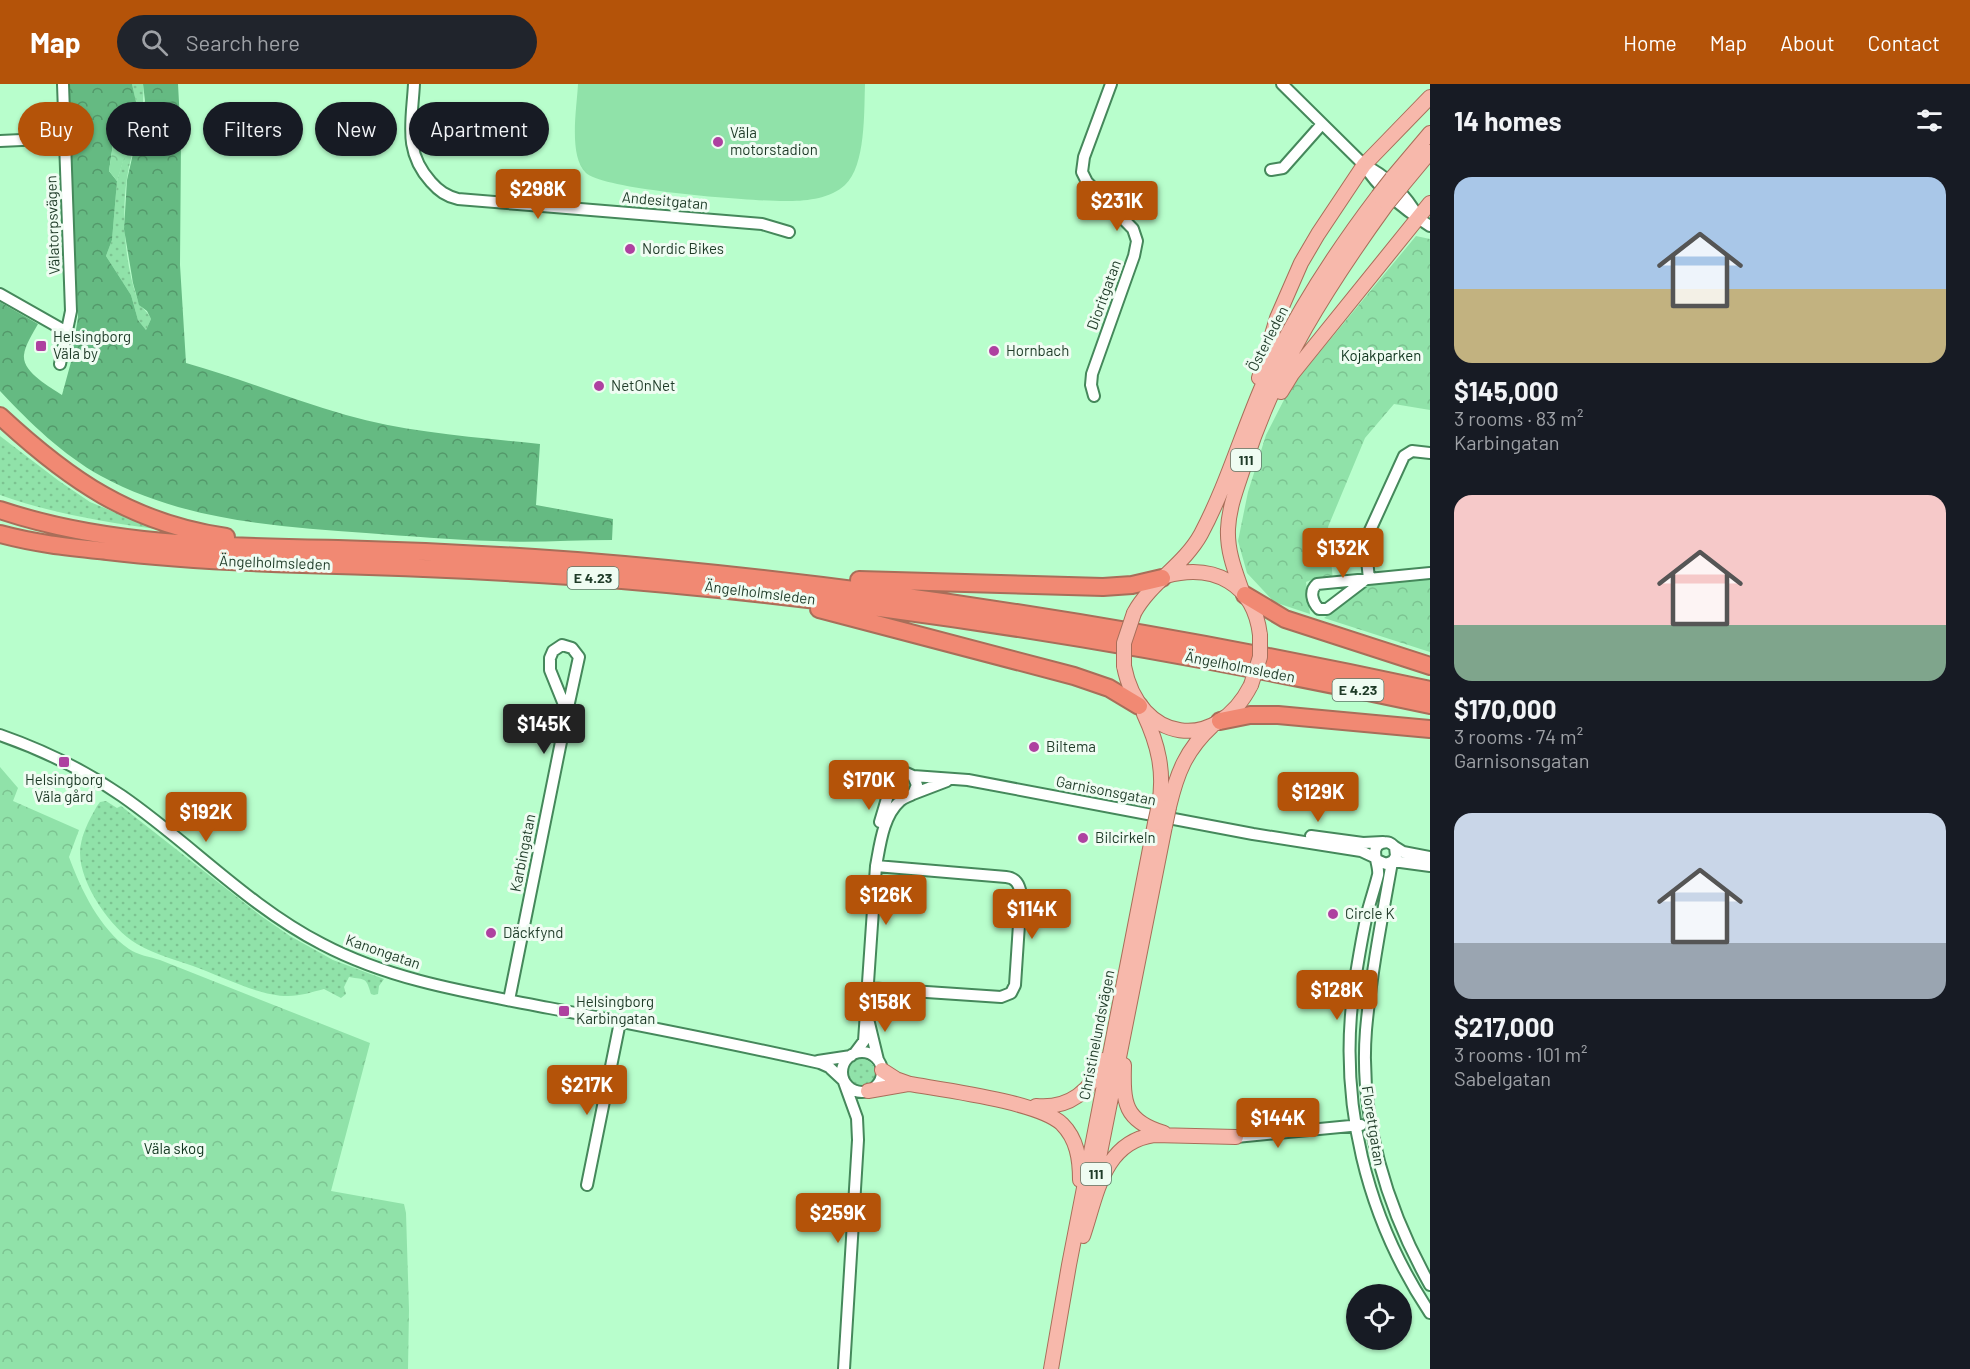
<!DOCTYPE html>
<meta charset="utf-8">
<style>
body{margin:0;font-family:Barlow,sans-serif;background:#20242c;color:#f1f3f6;height:100vh;display:flex;flex-direction:column;font-size:22px;white-space:nowrap}
*{box-sizing:border-box;margin:0}
p{font-size:20px;color:#9ea1a6}
.icon{flex:none;width:33px;height:33px;fill:none;stroke:currentColor;stroke-width:2;stroke-linecap:round;stroke-linejoin:round}
.map{position:relative;flex:1;overflow:hidden}
.side{display:flex;flex-direction:column;background:#171b24;width:540px}
.side>*{flex:none}
.banner{position:absolute;left:18px;top:18px;width:570px;height:54px;display:flex;gap:12px}
.fabs{position:absolute;left:1346px;top:1200px;display:grid;gap:12px}
.fabs a{display:grid;place-items:center;width:66px;height:66px;border-radius:50%;background:#171b24;box-shadow:0 2px 4px #0004;font-size:30px}
.price{position:absolute;translate:-50% -51px;padding:0 14px;border-radius:6px;background:#b45309;color:#fff;font-size:20px;line-height:39px;filter:drop-shadow(0 2px 3px #0008)}
.price::after{content:'';position:absolute;left:50%;top:36px;width:18px;height:14px;margin-left:-9px;background:inherit;clip-path:polygon(0 0,100% 0,50% 100%)}
.price.current{background:#222;color:#fff}
ul{padding:0;list-style:none}
li{display:grid;align-content:center;gap:12px;height:318px;padding:0 24px}
li span{display:grid;place-items:center;height:186px;border-radius:18px;color:#555}
li>.icon{margin-inline-start:auto}
span .icon{width:108px;height:108px;fill:#fffc;stroke-width:1}
li b{font-size:26px}
h2{display:flex;justify-content:space-between;align-items:center;height:72px;padding:0 24px;font-size:26px}
.tag{padding:0 21px;border-radius:27px;background:#171b24;box-shadow:0 2px 4px #0004;font-size:21px;line-height:54px}
.tag.current{background:#b45309;color:#fff}
header{display:flex;align-items:center;gap:36px;box-sizing:border-box;height:84px;padding:0 30px;background:#b45309;color:#fff}
header strong{font-size:28px}
nav{display:flex;gap:33px;margin-inline-start:auto;font-size:21px}
.search{width:420px;height:54px;background:#20242c;display:flex;align-items:center;gap:15px;box-sizing:border-box;padding:0 21px;border-radius:33px;color:#9ea1a6;font-size:22px}
main{display:flex;flex:1;min-height:0}
.map>svg:first-child{display:block}
</style>
<header>
<strong>Map</strong>
<div class="search"><svg class="icon" aria-label="search" viewBox="0 0 24 24"><circle cx="10" cy="10" r="6"/><path d="M15 15l6 6"/></svg>Search here</div>
<nav><a>Home</a><a>Map</a><a>About</a><a>Contact</a></nav>
</header>
<main>
<div class="map">
<svg width="1430" height="1285" viewBox="0 0 1430 1285">
<defs>
<pattern id="grass-dots" width="8" height="8" patternUnits="userSpaceOnUse" patternTransform="scale(1.5)"><rect width="8" height="8" fill="#90e2a9"/><path d="M2 2h.1M6 6h.1" fill="none" stroke="#7cc391" stroke-width="1.8" stroke-linecap="round"/></pattern>
<pattern id="forest-crowns" width="20" height="18" patternUnits="userSpaceOnUse" patternTransform="scale(1.5)"><rect width="20" height="18" fill="#65ba82"/><path d="M2 6a3 3 0 1 1 6 0M12 15a3 3 0 1 1 6 0" fill="none" stroke="#53986a"/></pattern>
<pattern id="park-crowns" width="20" height="18" patternUnits="userSpaceOnUse" patternTransform="scale(1.5)"><rect width="20" height="18" fill="#90e2a9"/><path d="M2 6a3 3 0 1 1 6 0M12 15a3 3 0 1 1 6 0" fill="none" stroke="#7cc391"/></pattern>
</defs>
<rect width="100%" height="100%" fill="#b8fecc"/>
<path fill="url(#grass-dots)" d="M132,0H143C146,32 132,63 127,94C121,132 125,181 138,217C141,224 148,228 151,235L146,246L138,236L131,211L106,172L112,156L117,97L130,52L137,22Z
M0,352L59,397L90,418L156,445C103,438 51,429 0,411Z
M106,717L117,724L121,722L261,832L290,852L333,876L384,895L379,902L378,910L374,911L371,910C366,893 366,896 349,893L344,903L346,910L341,914L324,905C312,908 301,912 288,912C261,912 227,895 201,885C180,877 156,871 137,860C111,845 80,800 80,769C80,753 89,736 97,722L100,718Z
M847 989a14 14 0 1 1 28 0a14 14 0 1 1-28 0Z"/>
<path fill="url(#forest-crowns)" d="M68,0H132L137,22L130,52L114,53L109,87L117,97L112,156L106,172L131,211L138,236L146,246L151,235L147,227L139,221L133,199L124,145L127,96L145,17L143,0H178L181,56L180,181L186,279C240,294 292,316 346,331C409,349 475,353 540,360L536,421L613,435L612,456C573,456 533,459 494,457C451,456 409,452 366,449C276,443 182,436 101,392C63,371 30,339 0,307V218L38,240C33,249 25,261 24,271C22,288 50,303 62,311L71,278L78,233Z"/>
<path fill="url(#park-crowns)" d="M113,60L128,61L117,97L109,87Z
M1416,152L1430,155V326L1394,320L1365,354L1328,443L1333,497L1316,494L1306,498L1310,530L1274,518L1247,489L1238,457L1248,408L1266,351L1290,304Z
M1430,495V568L1324,534L1366,502L1376,499Z
M0,683L18,704L13,717L79,746L69,773C81,806 100,845 129,865C137,871 151,873 160,876L370,959L331,1107L404,1120L406,1129L409,1226L408,1285H0Z"/>
<path fill="#90e2a9" d="M578,0H865C864,27 866,82 845,101C831,114 808,117 789,117C759,118 603,106 586,89C568,72 577,23 578,0Z"/>
<g fill="none" stroke-linecap="round" stroke-linejoin="round">
<g stroke="#45885b" stroke-width="14">
<path id="minor" d="M414,0C412,38 403,67 431,98C439,107 446,112 458,115L762,140L789,148
M1282,0L1364,81C1380,107 1405,126 1430,142
M0,57L65,54
M1364,81C1386,91 1407,112 1418,133
M1271,86L1283,84L1322,40
M0,210L67,248
M60,280L71,227L63,0
M1094,312L1091,301L1092,290L1134,172L1137,157L1133,145L1087,98L1082,88L1084,73L1111,0
M1369,495L1366,466L1367,453L1404,372L1412,367L1430,369
M1365,496L1327,525H1319C1312,518 1309,507 1317,500L1430,489
M0,651C43,666 84,686 122,712C190,759 248,822 322,860C392,897 472,909 549,924C639,941 730,959 820,979L829,983L843,996
M913,692L968,696L1253,750L1361,767L1376,774
M913,710L947,697
M880,738L891,701
M1311,752L1363,759L1383,758
M1395,763L1403,768L1430,773
M1377,776L1386,780L1393,777L1396,772L1395,763C1391,759 1388,757 1382,759C1368,763 1380,781 1378,791C1375,803 1371,815 1368,826C1362,852 1358,877 1354,903C1338,1018 1366,1133 1430,1229
M1393,777L1430,782
M1392,778C1382,834 1371,890 1366,946C1359,1035 1387,1125 1430,1201
M867,904L1001,913L1011,909L1015,901L1021,810C1019,800 1016,794 1006,793L876,782
M509,916L567,628L550,586V574L553,567L562,561L572,564L579,573L567,628
M869,939L878,976
M842 988a20 20 0 1 1 40 0a20 20 0 1 1-40 0Z
M855,969L864,957L876,782C880,761 883,732 900,717C904,713 908,713 913,710L917,701L913,692L904,688L895,692L891,701L895,710L904,714
M818,977L851,972
M844,998L857,1034L858,1056L844,1285
M1236,1053L1361,1041
M587,1101L620,938"/>
</g>
<g stroke="#a86e59" stroke-width="16">
<path id="major" d="M1392,94L1430,49
M1401,103L1430,68
M1259,294L1277,234L1301,179L1318,150L1364,81L1430,13
M1281,308L1292,290L1430,119
M1166,492C1214,479 1254,500 1260,551
M1242,507C1235,487 1227,467 1228,445C1229,422 1238,401 1245,379C1275,284 1329,200 1387,120
M1134,529C1151,498 1184,481 1201,450C1227,401 1242,348 1264,298C1294,231 1334,170 1378,112
M1124,582C1139,659 1216,670 1251,601
M1144,630C1158,660 1165,688 1159,721
M1169,723C1177,689 1186,666 1212,642
M1124,981C1123,1019 1124,1037 1164,1049
M882,986L896,995L910,1000C944,1006 1039,1018 1062,1040C1077,1055 1080,1075 1080,1096
M868,1007L908,1000
M1036,1022C1069,1025 1092,1007 1103,976
M1099,1074L1165,742
M1083,1152C1097,1111 1103,1058 1154,1051L1236,1053
M1051,1285L1069,1181L1155,739"/>
</g>
<g stroke="#a86e59" stroke-width="20">
<path id="highway" d="M0,332C69,396 131,439 226,453
M0,426C107,462 225,463 338,465C417,467 497,471 577,477C864,500 1148,545 1430,606
M0,450C37,460 69,463 107,467C172,475 237,478 302,480C392,482 481,486 570,492C860,513 1147,560 1430,621
M859,496L1103,503L1132,501L1162,494
M1245,511L1285,535L1430,582
M819,525L1074,592L1109,604L1139,622
M1220,637L1250,631H1278L1430,645"/>
</g>
<use href="#minor" stroke="#fff" stroke-width="10"/>
<use href="#major" stroke="#f7b8ab" stroke-width="14"/>
<use href="#highway" stroke="#f18973" stroke-width="16"/>
<g stroke="#a86e59" stroke-width="16" stroke-linecap="butt">
<path id="major-bridge" d="M1378,112L1392,94
M1387,120L1401,103
M1124,582V559L1134,529
M1251,601L1260,573V551
M1155,739L1159,721
M1165,742L1169,723"/>
</g>
<use href="#major-bridge" stroke="#f7b8ab" stroke-width="14"/>
</g>
<g fill="#ae41a0" stroke="#effcf2" stroke-width="2">
<circle cx="718" cy="58" r="6"/>
<circle cx="630" cy="165" r="6"/>
<rect x="35" y="256" width="12" height="12" rx="3"/>
<circle cx="994" cy="267" r="6"/>
<circle cx="599" cy="302" r="6"/>
<circle cx="1034" cy="663" r="6"/>
<rect x="58" y="672" width="12" height="12" rx="3"/>
<circle cx="1083" cy="754" r="6"/>
<circle cx="1333" cy="830" r="6"/>
<circle cx="491" cy="849" r="6"/>
<rect x="558" y="921" width="12" height="12" rx="3"/>
</g>
<g text-anchor="middle" stroke-width="6" stroke-linejoin="round" paint-order="stroke">
<g fill="#effcf2" stroke="#5d7565" stroke-width="1.5">
<rect x="1231" y="365" width="30" height="22" rx="4.5"/>
<rect x="567.5" y="483" width="51" height="22" rx="4.5"/>
<rect x="1332.5" y="595" width="51" height="22" rx="4.5"/>
<rect x="1081" y="1079" width="30" height="22" rx="4.5"/>
</g>
<g font-size="14" font-weight="bold" fill="#1f3b28">
<text x="1246" y="381">111</text>
<text x="593" y="499">E 4.23</text>
<text x="1358" y="611">E 4.23</text>
<text x="1096" y="1095">111</text>
</g>
<g font-size="15" fill="#1f3b28" stroke="#effcf2" text-anchor="start">
<text x="730" y="54">Väla<tspan x="730" dy="17">motorstadion</tspan></text>
<text x="642" y="170">Nordic Bikes</text>
<text x="53" y="258">Helsingborg<tspan x="53" dy="17">Väla by</tspan></text>
<text x="1006" y="272">Hornbach</text>
<text x="611" y="307">NetOnNet</text>
<text x="1046" y="668">Biltema</text>
<text x="64" y="701" text-anchor="middle">Helsingborg<tspan x="64" dy="17">Väla gård</tspan></text>
<text x="1095" y="759">Bilcirkeln</text>
<text x="1345" y="835">Circle K</text>
<text x="503" y="854">Däckfynd</text>
<text x="576" y="923">Helsingborg<tspan x="576" dy="17">Karbingatan</tspan></text>
</g>
<g font-size="15" fill="#1f3b28" stroke="#effcf2">
<text transform="translate(665 117) rotate(5)" y="5">Andesitgatan</text>
<text transform="translate(53 141) rotate(-92)" y="5">Välatorpsvägen</text>
<text transform="translate(1104 211) rotate(-70)" y="5">Dioritgatan</text>
<text transform="translate(1268 255) rotate(-63)" y="5">Österleden</text>
<text transform="translate(275 479) rotate(2)" y="5">Ängelholmsleden</text>
<text transform="translate(760 509) rotate(7)" y="5">Ängelholmsleden</text>
<text transform="translate(1240 583) rotate(11)" y="5">Ängelholmsleden</text>
<text transform="translate(1106 707) rotate(11)" y="5">Garnisonsgatan</text>
<text transform="translate(523 769) rotate(-79)" y="5">Karbingatan</text>
<text transform="translate(383 868) rotate(19)" y="5">Kanongatan</text>
<text transform="translate(1097 951) rotate(-79)" y="5">Christinelundsvägen</text>
<text transform="translate(1373 1042) rotate(81)" y="5">Florettgatan</text>
</g>
<g font-size="15" fill="#0f341d" stroke="#effcf2">
<text x="1381" y="277">Kojakparken</text>
<text x="174" y="1070">Väla skog</text>
</g>
</g>
</svg>
<div class="fabs">
<a><svg class="icon" aria-label="locate" viewBox="0 0 24 24"><circle cx="12" cy="12" r="6"/><path d="M12 2v4M12 18v4M2 12h4M18 12h4"/></svg></a>
</div>
<b class="price" style="left:538px;top:136px">$298K</b>
<b class="price" style="left:1117px;top:148px">$231K</b>
<b class="price" style="left:1343px;top:495px">$132K</b>
<b class="price current" style="left:544px;top:671px">$145K</b>
<b class="price" style="left:869px;top:727px">$170K</b>
<b class="price" style="left:1318px;top:739px">$129K</b>
<b class="price" style="left:206px;top:759px">$192K</b>
<b class="price" style="left:886px;top:842px">$126K</b>
<b class="price" style="left:1032px;top:856px">$114K</b>
<b class="price" style="left:1337px;top:937px">$128K</b>
<b class="price" style="left:885px;top:949px">$158K</b>
<b class="price" style="left:587px;top:1032px">$217K</b>
<b class="price" style="left:1278px;top:1065px">$144K</b>
<b class="price" style="left:838px;top:1160px">$259K</b>
<div class="banner">
<a class="tag current">Buy</a>
<a class="tag">Rent</a>
<a class="tag">Filters</a>
<a class="tag">New</a>
<a class="tag">Apartment</a>
</div>
</div>
<section class="side">
<h2>14 homes<svg class="icon" aria-label="filters" viewBox="0 0 24 24"><path d="M4 7h16M4 17h16"/><circle cx="9" cy="7" r="2"/><circle cx="15" cy="17" r="2"/></svg></h2>
<ul>
<li><span style="background:linear-gradient(#a9c7e8 60%,#c2b280 0)"><svg class="icon" aria-label="home" viewBox="0 0 24 24"><path d="M3 11l9-7 9 7M6 9v11h12V9"/></svg></span><div><b>$145,000</b><p>3 rooms · 83 m²</p><p>Karbingatan</p></div></li>
<li><span style="background:linear-gradient(#f6c9c9 70%,#7fa58c 0)"><svg class="icon" aria-label="home" viewBox="0 0 24 24"><path d="M3 11l9-7 9 7M6 9v11h12V9"/></svg></span><div><b>$170,000</b><p>3 rooms · 74 m²</p><p>Garnisonsgatan</p></div></li>
<li><span style="background:linear-gradient(#c9d6e8 70%,#9aa5b1 0)"><svg class="icon" aria-label="home" viewBox="0 0 24 24"><path d="M3 11l9-7 9 7M6 9v11h12V9"/></svg></span><div><b>$217,000</b><p>3 rooms · 101 m²</p><p>Sabelgatan</p></div></li>
</ul>
</section>
</main>
